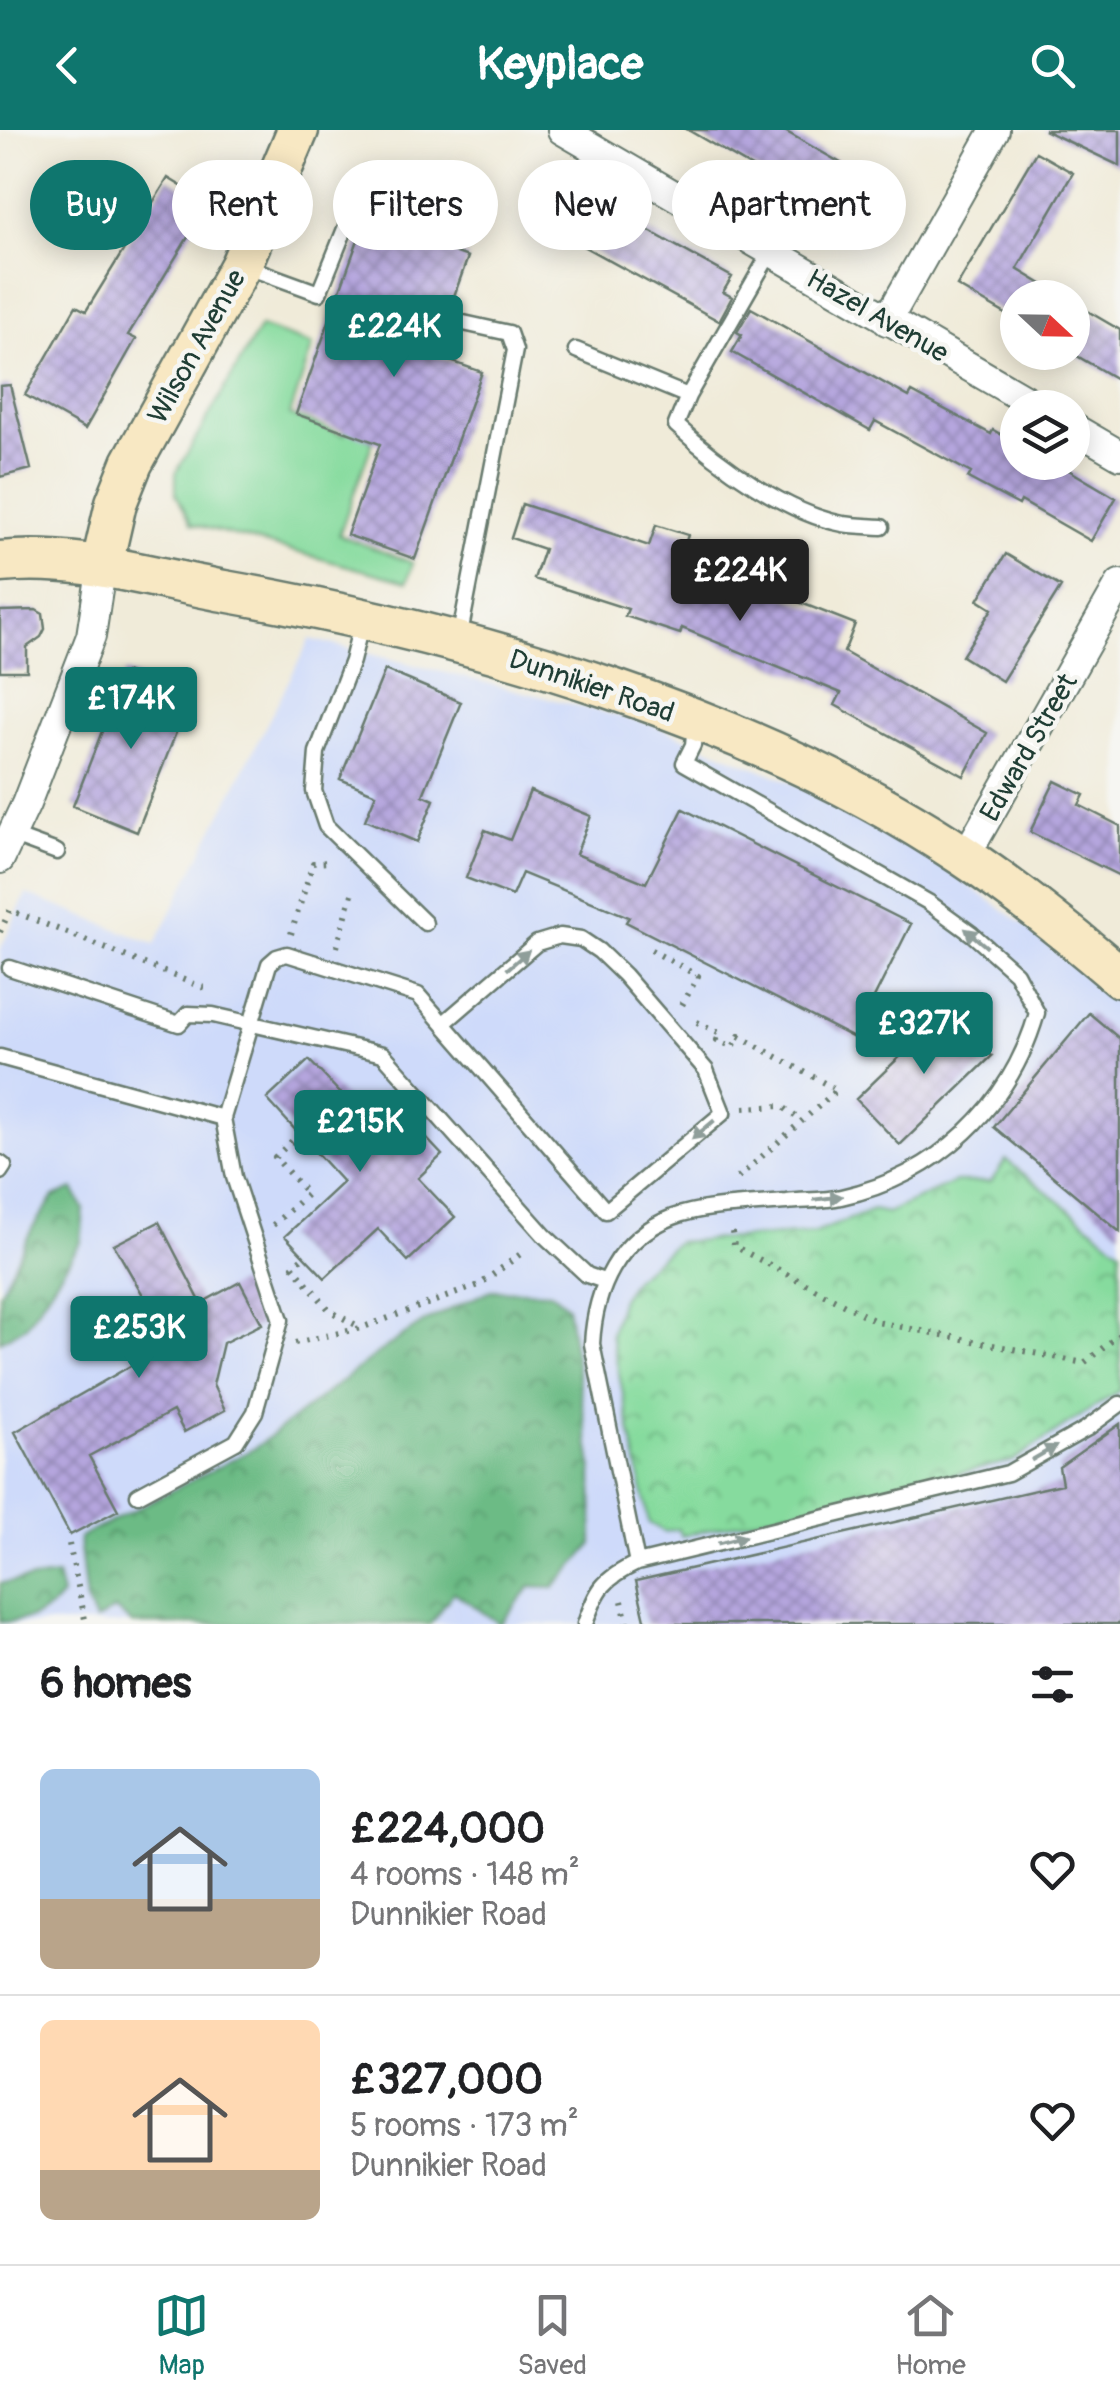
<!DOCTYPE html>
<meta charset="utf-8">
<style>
body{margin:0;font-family:Pangolin,sans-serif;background:#f6f6f6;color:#202124;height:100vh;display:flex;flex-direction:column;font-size:38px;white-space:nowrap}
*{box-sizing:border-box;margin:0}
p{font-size:32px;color:#757577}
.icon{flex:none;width:55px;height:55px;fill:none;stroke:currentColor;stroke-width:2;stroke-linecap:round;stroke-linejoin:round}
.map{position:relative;height:1494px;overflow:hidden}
.side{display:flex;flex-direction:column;background:#fff;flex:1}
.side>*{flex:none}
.guide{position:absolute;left:30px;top:30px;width:1060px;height:90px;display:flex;gap:20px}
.needle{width:65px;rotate:112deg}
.tools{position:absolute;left:1000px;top:150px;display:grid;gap:20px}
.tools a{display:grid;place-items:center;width:90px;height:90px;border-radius:50%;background:#fff;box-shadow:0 5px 25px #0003;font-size:50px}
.price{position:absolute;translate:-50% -85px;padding:0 22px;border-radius:10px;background:#0f766e;color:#fff;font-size:32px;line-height:65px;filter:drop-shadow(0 2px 5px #0008)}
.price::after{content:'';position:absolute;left:50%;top:60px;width:30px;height:22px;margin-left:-15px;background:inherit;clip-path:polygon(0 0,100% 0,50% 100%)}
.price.current{background:#222;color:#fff}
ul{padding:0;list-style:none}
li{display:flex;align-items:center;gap:30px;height:250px;padding:0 40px}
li+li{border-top:2px solid #e0e0e0}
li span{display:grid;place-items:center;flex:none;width:280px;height:200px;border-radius:15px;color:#555}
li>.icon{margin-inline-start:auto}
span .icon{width:120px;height:120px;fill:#fffc;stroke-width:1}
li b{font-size:42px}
h2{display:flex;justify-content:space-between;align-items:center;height:120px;padding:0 40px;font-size:42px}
.pill{padding:0 35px;border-radius:45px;background:#fff;box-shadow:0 5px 25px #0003;font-size:35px;line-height:90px}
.pill.current{background:#0f766e;color:#fff}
header{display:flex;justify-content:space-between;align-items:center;height:130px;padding:0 40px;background:#0f766e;color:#fff;font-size:45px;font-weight:700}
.tabs{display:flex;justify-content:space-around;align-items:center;height:140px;border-top:2px solid #e0e0e0;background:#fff;font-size:28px;color:#757577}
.tabs a{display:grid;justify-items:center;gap:5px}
.tabs .current{color:#0f766e}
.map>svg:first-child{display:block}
</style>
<header><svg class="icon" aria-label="back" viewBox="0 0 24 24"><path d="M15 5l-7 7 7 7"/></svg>Keyplace<svg class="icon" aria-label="search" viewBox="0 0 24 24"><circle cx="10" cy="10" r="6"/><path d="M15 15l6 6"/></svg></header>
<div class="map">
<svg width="1120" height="1494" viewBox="0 0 1120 1494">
<defs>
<pattern id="forest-crowns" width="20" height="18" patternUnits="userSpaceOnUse" patternTransform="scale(2.5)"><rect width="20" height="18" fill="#6cbb85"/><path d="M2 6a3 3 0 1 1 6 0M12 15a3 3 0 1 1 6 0" fill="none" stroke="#58996e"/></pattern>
<pattern id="park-crowns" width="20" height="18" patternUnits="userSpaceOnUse" patternTransform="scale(2.5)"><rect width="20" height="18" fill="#86db9e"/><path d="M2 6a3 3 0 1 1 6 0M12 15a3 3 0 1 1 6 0" fill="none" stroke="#6db382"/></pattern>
<pattern id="building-cross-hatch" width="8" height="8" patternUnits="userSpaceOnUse" patternTransform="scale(2.5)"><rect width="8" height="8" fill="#b5a6de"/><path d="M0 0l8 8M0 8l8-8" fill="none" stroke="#9388b5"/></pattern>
</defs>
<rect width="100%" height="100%" fill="#f6f6f2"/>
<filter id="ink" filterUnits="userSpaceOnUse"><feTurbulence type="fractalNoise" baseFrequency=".01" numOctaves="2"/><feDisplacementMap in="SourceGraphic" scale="20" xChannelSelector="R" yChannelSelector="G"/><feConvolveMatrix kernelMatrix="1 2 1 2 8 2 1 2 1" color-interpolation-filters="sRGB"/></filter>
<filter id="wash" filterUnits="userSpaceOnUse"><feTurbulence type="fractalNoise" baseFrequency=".0048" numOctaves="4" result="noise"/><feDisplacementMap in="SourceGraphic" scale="40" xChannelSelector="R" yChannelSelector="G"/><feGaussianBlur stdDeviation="2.25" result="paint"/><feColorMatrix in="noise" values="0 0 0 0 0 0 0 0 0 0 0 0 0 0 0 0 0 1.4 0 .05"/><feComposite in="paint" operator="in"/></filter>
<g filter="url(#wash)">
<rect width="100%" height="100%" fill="#f0ebd9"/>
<path fill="#cedafa" d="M310,509L651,594L871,685L1034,802L1120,877V1494H0V820L26,764L155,814Z"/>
<path fill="#86db9e" stroke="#528c69" stroke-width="2.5" d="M260,197L313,215L290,285L344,305L360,262L387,272L339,405L413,433L407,452L192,394L176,364V343Z"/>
<path fill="url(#forest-crowns)" stroke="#467c5c" stroke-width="2.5" d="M73,1059L84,1079L81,1112L26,1196L0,1211V1163L33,1097L54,1067Z
M491,1160L550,1162L567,1176L592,1336L593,1414L554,1458L530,1457L500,1494L454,1462L430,1494H132L115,1479L95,1491L86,1471L79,1408L255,1318L385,1218L426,1191Z
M57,1446L62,1465C44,1488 28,1491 0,1492V1453Z"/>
<path fill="url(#park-crowns)" stroke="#528c69" stroke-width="2.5" d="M1006,1030L1120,1119V1260L1012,1331L681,1406L678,1399L665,1402L649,1393L611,1204L621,1168L635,1148L677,1112L815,1103L873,1080L887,1083L955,1052H991Z"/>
<g id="blocks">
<path fill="url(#building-cross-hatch)" d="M688,0H783L881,56L857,98Z
M1044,0H1120V36Z
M1036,22L1073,43L1017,139L1065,168H1018V191L957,156Z
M168,48L209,73L128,205L136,209L85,299L25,265L76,176L86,181Z
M565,54L732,147L723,162L732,167L719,191L543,94Z
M365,90L468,127L433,225L482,242L415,429L347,405L380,314L296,284Z
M1072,172L1120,200V251L1072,223Z
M751,178L909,267L912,262L991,304L993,300L1018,314V332H1055L1116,368L1091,411L1021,371L1019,375L968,348L971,343L875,291L870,300L732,222L742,205L737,202Z
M10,255L31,339L0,347V256Z
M522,374L649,416L656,395L688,405L681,426L855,494L844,522L987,603L964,646L835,575L841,563L682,498L680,504L625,486L628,479L534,449L544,419L511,408Z
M1006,424L1061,457L1002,551L962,526L992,479L978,470Z
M36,480L43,484L45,499L41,507L27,517V541H0V481Z
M385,540L461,572L423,665L434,670L417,712L365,690L376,664L340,649Z
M125,542L190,567L137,702L73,676Z
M1055,651L1084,665L1079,675L1120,696V746L1030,702Z
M530,661L591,686L576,724L646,753L683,679L911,794L854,908L626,792L629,787L522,743L512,766L466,748L485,700L510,710Z
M948,880L992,926L900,1015L856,969Z
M1089,883L1120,909V1102L994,997Z
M309,930L375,1000L398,978L442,1025L418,1048L455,1087L408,1131L378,1099L325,1148L285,1106L343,1052L267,969Z
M159,1092L201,1173L240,1152L262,1194L223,1213L213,1255L225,1280L184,1302L173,1281L89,1326L118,1380L70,1405L15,1302L146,1227L137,1211L161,1196L114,1115Z
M1120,1294V1494H646L636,1451L1062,1354L1059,1337Z"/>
</g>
</g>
<g filter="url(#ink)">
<use href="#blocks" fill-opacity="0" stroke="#687a6e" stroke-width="2.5"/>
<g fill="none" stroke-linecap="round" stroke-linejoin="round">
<g stroke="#687a6e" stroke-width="19">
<path id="lane" d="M242,135L319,163L368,42
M459,192L509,203L515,220L459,509
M576,220L688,266L770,123
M688,266L676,295C717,333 787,384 843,394C856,396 869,396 882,397
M362,491L352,531L317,622L314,661L326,696L425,793
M11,705L57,722
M10,838L179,894L188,884L213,885L383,924L545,1106L587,1145L604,1151
M0,927L223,988L269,834L277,827L287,824L418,865L606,1081L723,983L706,940L624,845L599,821L581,809L560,806L537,813L444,893
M0,1033L4,1036L0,1042
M138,1365L236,1312L255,1282L281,1190L234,1047L223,988
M637,1433L1008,1343L1086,1299L1120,1274
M585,1494C597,1459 603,1449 637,1433L592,1214C595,1159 618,1108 673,1087C705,1075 753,1075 787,1072C805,1070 824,1071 841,1067C937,1046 1010,977 1037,883L1016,843L972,804L928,772L684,633L693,615L695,593"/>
</g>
<g stroke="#687a6e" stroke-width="32">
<path id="street" d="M562,0L1040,278
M887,191L995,0
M1072,297L1120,325
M965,727L1120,454
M0,729L26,674L91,506L102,434"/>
</g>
<g stroke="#687a6e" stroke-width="45">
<path id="secondary" d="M0,432C77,424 149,447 224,461C471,505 755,586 965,727C1019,763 1071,805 1120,847
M102,434L116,373L132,333L241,135L298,0"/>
</g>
<path stroke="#687a6e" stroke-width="6" stroke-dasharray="2.5 8" stroke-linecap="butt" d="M0,802L10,780L204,858
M291,804L313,733L330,732
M337,817L354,757
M651,820L698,846L681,877
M697,892L720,903L717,910L733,917L739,906L837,960L733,1052
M744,978L782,976L801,991
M273,1095L307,1064L275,1027L296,1007
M732,1102L734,1116L877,1192L1084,1233L1120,1204
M301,1129L293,1136L330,1181L360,1197
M295,1213L361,1198L479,1155L526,1120
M69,1414L86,1494
M622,1471L627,1494"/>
<use href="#lane" stroke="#fff" stroke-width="14"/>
<use href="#street" stroke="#fff" stroke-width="28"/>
<use href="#secondary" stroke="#f8e8c3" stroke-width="40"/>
</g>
<defs><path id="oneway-solid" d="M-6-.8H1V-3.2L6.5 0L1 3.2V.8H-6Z" transform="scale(2.5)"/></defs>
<g fill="#8f9e9a">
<use href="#oneway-solid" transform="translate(976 808) rotate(-140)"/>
<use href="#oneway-solid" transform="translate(518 830) rotate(-41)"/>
<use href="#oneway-solid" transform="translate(703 1000) rotate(140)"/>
<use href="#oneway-solid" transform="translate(828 1068) rotate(-7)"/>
<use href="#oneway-solid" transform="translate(1044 1323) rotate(-30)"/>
<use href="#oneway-solid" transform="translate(732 1410) rotate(-14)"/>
</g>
</g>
<g text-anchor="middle" stroke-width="9" stroke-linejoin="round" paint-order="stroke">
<g font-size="28" fill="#1f3d34" stroke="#f6f6f2">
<text transform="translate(878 185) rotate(30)" y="10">Hazel Avenue</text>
<text transform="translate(196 216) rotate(-61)" y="10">Wilson Avenue</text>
<text transform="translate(592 555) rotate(19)" y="10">Dunnikier Road</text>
<text transform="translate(1028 617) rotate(-60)" y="10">Edward Street</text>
</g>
</g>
</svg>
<div class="tools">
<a><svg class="needle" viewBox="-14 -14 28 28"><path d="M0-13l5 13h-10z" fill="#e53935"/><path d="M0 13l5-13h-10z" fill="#757577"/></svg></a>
<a><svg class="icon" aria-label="layers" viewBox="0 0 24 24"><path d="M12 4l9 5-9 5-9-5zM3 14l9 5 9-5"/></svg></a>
</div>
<b class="price" style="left:394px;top:250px">£224K</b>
<b class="price current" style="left:740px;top:494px">£224K</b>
<b class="price" style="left:131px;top:622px">£174K</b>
<b class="price" style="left:924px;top:947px">£327K</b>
<b class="price" style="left:360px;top:1045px">£215K</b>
<b class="price" style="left:139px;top:1251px">£253K</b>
<div class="guide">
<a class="pill current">Buy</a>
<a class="pill">Rent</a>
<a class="pill">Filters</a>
<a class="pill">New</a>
<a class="pill">Apartment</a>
</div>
</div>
<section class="side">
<h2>6 homes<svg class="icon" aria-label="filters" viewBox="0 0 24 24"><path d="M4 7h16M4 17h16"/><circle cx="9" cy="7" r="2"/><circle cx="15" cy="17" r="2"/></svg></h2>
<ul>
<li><span style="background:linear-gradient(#a9c7e8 65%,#b9a48a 0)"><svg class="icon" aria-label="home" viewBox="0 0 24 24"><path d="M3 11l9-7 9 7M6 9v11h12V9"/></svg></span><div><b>£224,000</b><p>4 rooms · 148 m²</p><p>Dunnikier Road</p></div><svg class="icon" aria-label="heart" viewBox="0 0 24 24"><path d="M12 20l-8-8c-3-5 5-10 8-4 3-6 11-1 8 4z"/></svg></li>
<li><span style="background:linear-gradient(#ffd9b3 75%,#b9a48a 0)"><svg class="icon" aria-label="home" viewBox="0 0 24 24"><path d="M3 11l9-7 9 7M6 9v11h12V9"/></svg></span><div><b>£327,000</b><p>5 rooms · 173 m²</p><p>Dunnikier Road</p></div><svg class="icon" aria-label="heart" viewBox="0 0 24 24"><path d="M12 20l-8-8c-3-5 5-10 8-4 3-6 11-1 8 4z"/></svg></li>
</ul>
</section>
<nav class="tabs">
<a class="current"><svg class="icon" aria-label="map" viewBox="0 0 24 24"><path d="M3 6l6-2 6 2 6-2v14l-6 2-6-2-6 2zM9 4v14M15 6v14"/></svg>Map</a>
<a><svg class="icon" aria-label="saved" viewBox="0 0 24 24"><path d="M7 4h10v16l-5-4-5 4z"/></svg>Saved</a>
<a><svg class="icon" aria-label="home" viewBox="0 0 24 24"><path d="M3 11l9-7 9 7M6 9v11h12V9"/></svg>Home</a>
</nav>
